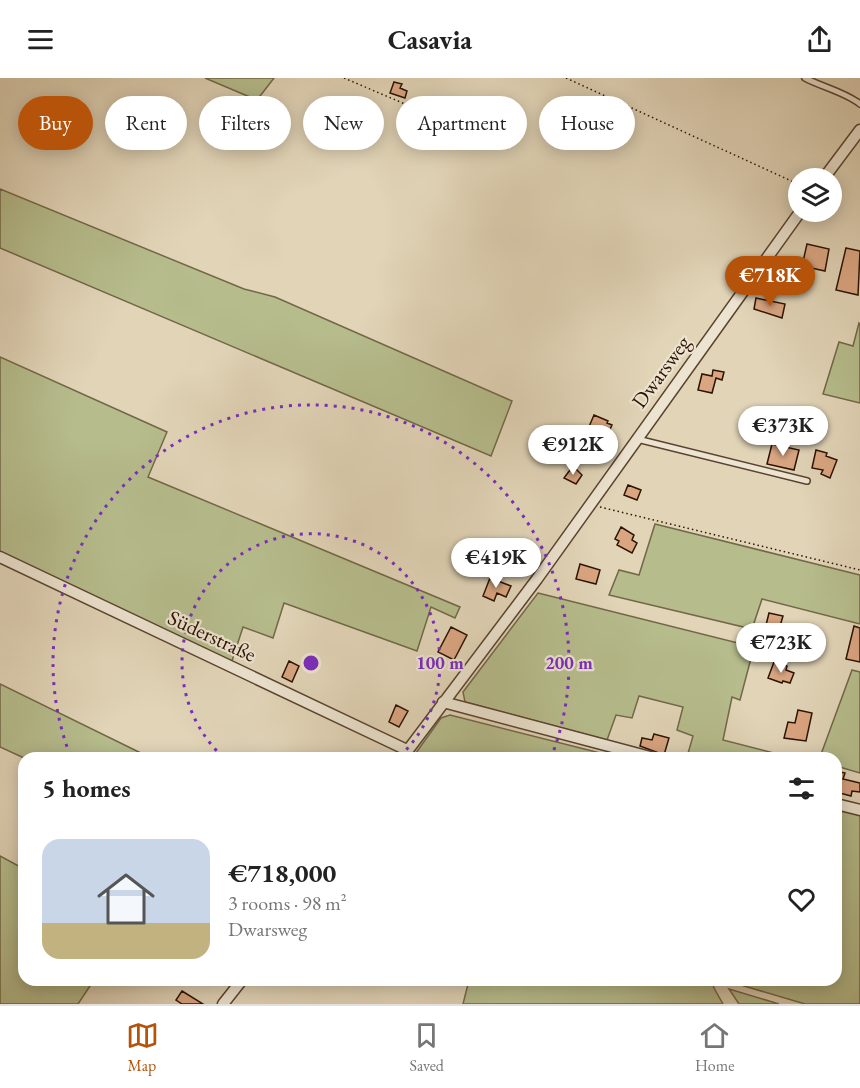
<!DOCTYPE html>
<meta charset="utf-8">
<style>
body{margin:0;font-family:"EB Garamond",serif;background:#f6f6f6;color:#222;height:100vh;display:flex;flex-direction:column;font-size:22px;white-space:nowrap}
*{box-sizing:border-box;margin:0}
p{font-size:20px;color:#767676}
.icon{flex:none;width:33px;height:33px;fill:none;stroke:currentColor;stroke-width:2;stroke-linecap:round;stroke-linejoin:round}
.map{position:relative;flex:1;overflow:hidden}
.side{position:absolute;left:18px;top:674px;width:824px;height:234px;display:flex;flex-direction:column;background:#fff;border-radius:18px;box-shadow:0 3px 15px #0003}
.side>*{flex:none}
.guide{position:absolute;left:18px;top:18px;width:825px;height:54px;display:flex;gap:12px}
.tools{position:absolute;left:788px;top:90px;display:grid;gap:12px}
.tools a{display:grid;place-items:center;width:54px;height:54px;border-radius:50%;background:#fff;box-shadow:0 3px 15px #0003;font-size:30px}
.price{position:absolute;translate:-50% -51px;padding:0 14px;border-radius:21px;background:#fff;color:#222;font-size:20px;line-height:39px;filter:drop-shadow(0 2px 3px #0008)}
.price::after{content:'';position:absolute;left:50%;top:36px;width:18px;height:14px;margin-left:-9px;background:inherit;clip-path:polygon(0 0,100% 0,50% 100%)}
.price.selected{background:#b45309;color:#fff}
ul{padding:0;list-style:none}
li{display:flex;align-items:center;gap:18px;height:150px;padding:0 24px}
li+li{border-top:2px solid #e0e0e0}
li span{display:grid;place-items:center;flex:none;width:168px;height:120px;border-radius:18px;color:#555}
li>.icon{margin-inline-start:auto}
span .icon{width:72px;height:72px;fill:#fffc;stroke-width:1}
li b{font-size:26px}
h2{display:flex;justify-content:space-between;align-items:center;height:72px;padding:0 24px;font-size:26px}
.pill{padding:0 21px;border-radius:27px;background:#fff;box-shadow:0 3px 15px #0003;font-size:21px;line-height:54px}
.pill.selected{background:#b45309;color:#fff}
header{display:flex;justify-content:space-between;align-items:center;height:78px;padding:0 24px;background:#fff;font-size:27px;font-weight:700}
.tab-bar{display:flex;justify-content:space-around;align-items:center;height:84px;border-top:2px solid #e0e0e0;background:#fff;font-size:16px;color:#767676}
.tab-bar a{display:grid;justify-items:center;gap:3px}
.tab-bar .selected{color:#b45309}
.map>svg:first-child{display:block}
</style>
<header><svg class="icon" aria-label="menu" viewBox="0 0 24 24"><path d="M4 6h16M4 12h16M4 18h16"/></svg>Casavia<svg class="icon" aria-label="share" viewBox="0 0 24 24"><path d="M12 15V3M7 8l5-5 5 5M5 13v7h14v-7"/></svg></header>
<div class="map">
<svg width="860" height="926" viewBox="0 0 860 926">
<rect width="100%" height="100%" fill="#e1d4b7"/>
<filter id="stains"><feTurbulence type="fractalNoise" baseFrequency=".00333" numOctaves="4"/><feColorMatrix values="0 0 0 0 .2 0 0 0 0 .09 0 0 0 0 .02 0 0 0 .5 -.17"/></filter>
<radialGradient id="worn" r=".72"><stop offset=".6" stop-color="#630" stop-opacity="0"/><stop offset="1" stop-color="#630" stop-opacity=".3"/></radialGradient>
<path fill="#b6bc8c" stroke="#726847" stroke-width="1.5" d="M205,0H274L257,22Z
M0,111L244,211L275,219L512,323L491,378L0,170Z
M859,245L860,246V325L823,316L839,264L853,268Z
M0,279L167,354L148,399L460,529L455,540L431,529L417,573L284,525L273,560L243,549L231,586L0,476Z
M655,446L860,497V546L762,521L752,551L609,517L619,492L639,497Z
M538,515L754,569L740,622L732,619L723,662L789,679H687L693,658L677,652L683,629L639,618L632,640L616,637L607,662L465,624L463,614Z
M852,592L860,594V695L836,688V680L820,679Z
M0,606L149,679L24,680L0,669Z
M450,637L616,679H413L441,640Z
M836,731L860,737V926H805L724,902H836Z
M0,778L24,791V902H94L78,926H0Z
M469,902H712L714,910L723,926H463Z
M729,911L779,926H739Z"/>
<path fill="#daa682" stroke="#2d1302" stroke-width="1.5" d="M394,4L402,6L400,10L407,13L405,20L390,15Z
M807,166L829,171L825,193L802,188Z
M846,170L860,173L858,217L836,212Z
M775,193L790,197L789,201L798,203L795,216L784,213L786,207L772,203Z
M756,220L785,226L782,240L754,231Z
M713,292L724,294L722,302L716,300L712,315L698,312L702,296L712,298Z
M594,337L608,343L607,345L612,347L607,358L588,351Z
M772,366L799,372L794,392L767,386Z
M816,372L827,375L826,378L837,382L830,400L821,396L823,392L812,390Z
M573,388L582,397L576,406L564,400Z
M628,407L641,412L637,422L624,417Z
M621,449L634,457L632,462L637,465L632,475L617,467L619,463L615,461Z
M580,486L600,492L596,506L576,501Z
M490,500L511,508L506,519L497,515L494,523L483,518Z
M769,535L783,538L777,558L764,555Z
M854,548L860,550V584L846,581Z
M451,549L467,557L454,582L438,574Z
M289,583L299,588L292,604L282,599Z
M774,584L787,588L786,592L794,595L790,605L783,603L782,605L768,600Z
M396,627L408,633L399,649L389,644Z
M798,632L812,635L806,663L784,660L788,644L795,645Z
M654,656L669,660L664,677L640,668L642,660L652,662Z
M836,693L845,695L843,701L860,705V714L852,713L851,718L836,714Z
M182,913L203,926H182L176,922Z"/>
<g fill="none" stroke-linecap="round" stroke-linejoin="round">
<g stroke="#5a432f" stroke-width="8">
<path id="service" d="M805,0C822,9 845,14 860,26
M637,361L807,403"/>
</g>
<g stroke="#5a432f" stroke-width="13">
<path id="minor" d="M824,100L860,52
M0,479L407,672
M443,624L654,680
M402,680L537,501L800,134
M836,726L860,732
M223,926L242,902"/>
</g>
<path stroke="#2d1302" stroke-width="1.5" stroke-dasharray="1.5 3" stroke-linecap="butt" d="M344,0L405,26
M566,0L798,106
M600,429L860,492"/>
<use href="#service" stroke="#ece3d0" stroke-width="5"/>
<use href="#minor" stroke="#ece3d0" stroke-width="10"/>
</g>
<g fill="none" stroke="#7b2cbf" stroke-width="3" stroke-dasharray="3 6">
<path d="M223 679A129 129 0 1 1 399 679"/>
<path d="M70 677A258 258 0 1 1 552 677"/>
</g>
<g text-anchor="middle" stroke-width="4.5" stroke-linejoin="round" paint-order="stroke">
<g font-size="21" fill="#2d1302" stroke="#ece3d0">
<text transform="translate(661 294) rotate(-54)" y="7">Dwarsweg</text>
<text transform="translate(212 558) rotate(25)" y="7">Süderstraße</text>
</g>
</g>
<circle cx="311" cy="585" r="9" fill="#7b2cbf" stroke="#ece3d0" stroke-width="3"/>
<g font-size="18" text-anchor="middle" font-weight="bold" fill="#7b2cbf" stroke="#ece3d0" stroke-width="4.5" stroke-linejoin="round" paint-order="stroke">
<text x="440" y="591">100 m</text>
<text x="569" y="591">200 m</text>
</g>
<rect width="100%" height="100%" filter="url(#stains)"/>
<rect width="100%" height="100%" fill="url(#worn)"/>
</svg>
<div class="tools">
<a><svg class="icon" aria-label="layers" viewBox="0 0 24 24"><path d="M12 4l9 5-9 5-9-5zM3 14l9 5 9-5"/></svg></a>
</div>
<b class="price selected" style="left:770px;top:229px">€718K</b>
<b class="price" style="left:783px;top:379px">€373K</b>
<b class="price" style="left:573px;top:398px">€912K</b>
<b class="price" style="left:496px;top:511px">€419K</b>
<b class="price" style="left:781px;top:596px">€723K</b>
<div class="guide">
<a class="pill selected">Buy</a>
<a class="pill">Rent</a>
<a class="pill">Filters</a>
<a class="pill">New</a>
<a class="pill">Apartment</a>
<a class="pill">House</a>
</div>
<section class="side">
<h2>5 homes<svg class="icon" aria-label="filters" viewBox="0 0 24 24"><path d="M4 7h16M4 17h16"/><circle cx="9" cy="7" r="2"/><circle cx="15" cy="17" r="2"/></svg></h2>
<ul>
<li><span style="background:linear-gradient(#c9d6e8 70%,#c2b280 0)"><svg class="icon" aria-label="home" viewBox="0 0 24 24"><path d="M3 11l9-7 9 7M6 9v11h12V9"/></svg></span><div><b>€718,000</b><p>3 rooms · 98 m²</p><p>Dwarsweg</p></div><svg class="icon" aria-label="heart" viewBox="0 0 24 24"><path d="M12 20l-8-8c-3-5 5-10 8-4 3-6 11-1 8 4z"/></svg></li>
</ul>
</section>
</div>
<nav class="tab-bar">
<a class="selected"><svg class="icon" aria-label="map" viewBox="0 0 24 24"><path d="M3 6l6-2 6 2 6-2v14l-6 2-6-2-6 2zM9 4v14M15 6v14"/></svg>Map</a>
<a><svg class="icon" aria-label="saved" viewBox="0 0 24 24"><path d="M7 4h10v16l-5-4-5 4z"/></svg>Saved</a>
<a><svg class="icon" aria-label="home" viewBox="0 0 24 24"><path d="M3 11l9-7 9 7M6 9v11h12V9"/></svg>Home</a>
</nav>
